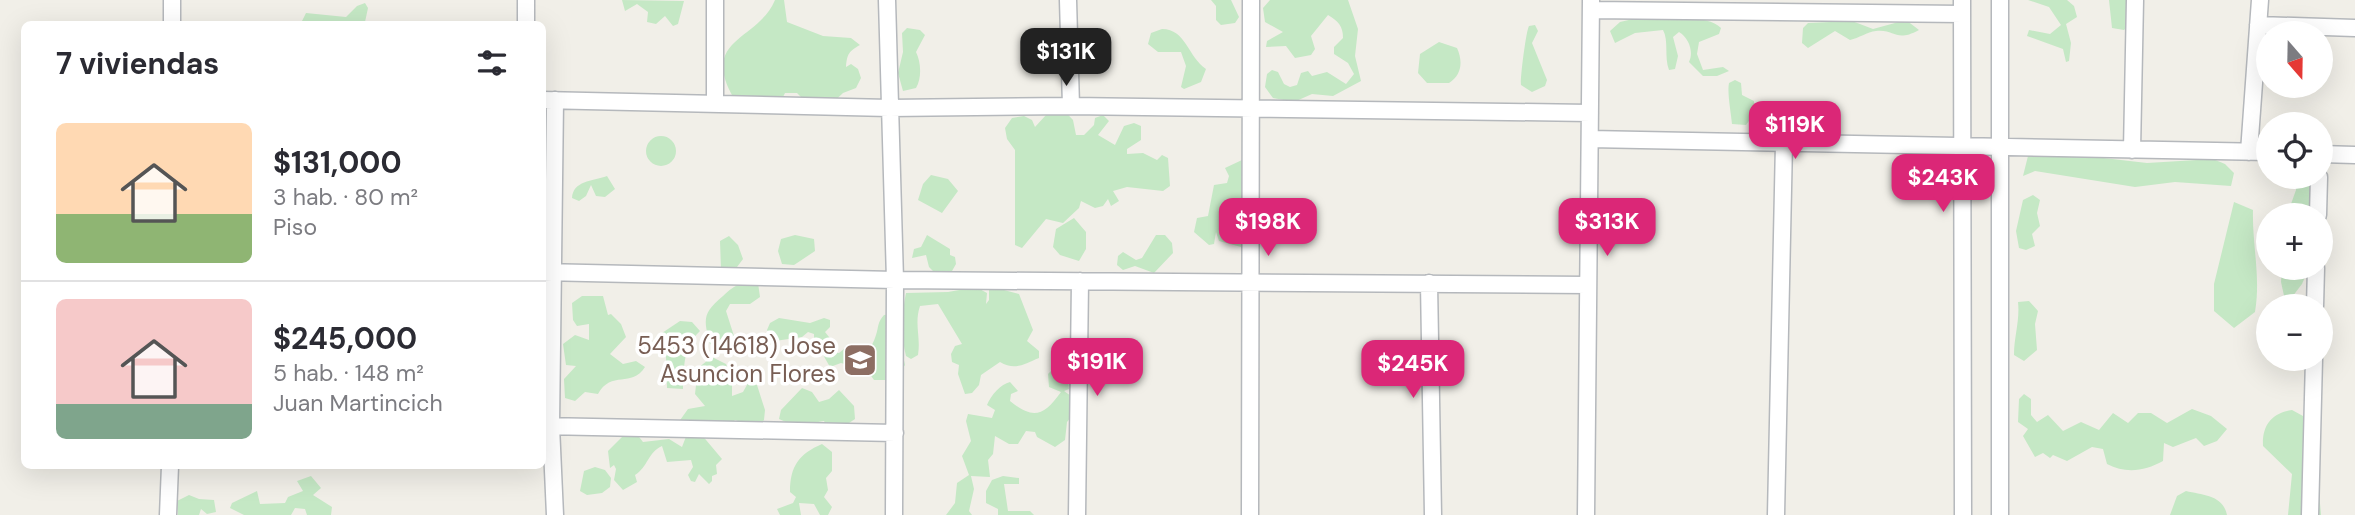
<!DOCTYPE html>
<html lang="es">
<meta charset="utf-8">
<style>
body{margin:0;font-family:"DM Sans",sans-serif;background:#f2f2f3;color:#2b2b33;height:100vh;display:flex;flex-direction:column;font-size:26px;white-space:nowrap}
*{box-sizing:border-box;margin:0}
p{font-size:23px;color:#7c7c81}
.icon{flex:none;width:38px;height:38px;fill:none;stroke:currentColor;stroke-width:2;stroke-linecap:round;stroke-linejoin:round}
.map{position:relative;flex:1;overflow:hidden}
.sheet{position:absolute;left:21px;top:21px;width:525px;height:448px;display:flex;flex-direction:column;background:#fff;border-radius:10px;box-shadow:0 7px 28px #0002}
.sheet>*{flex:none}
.needle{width:46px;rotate:160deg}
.buttons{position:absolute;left:2256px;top:21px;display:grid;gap:14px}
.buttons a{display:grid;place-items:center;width:77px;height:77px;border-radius:50%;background:#fff;box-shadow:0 7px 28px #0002;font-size:35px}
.price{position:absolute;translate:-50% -60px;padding:0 16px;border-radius:14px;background:#db2777;color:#fff;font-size:23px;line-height:46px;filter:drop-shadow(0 2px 4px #0008)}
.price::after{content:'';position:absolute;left:50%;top:42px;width:21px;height:16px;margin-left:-10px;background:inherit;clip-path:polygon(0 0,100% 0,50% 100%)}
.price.on{background:#222;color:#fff}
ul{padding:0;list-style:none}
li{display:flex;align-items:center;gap:21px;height:175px;padding:0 35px}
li+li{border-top:2px solid #e1e1e2}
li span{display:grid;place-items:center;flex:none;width:196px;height:140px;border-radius:10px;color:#555}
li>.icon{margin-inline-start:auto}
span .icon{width:84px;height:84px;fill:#fffc;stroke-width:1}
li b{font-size:30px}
h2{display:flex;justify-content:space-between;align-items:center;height:84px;padding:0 35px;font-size:30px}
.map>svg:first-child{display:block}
</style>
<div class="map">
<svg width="2355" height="515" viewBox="0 0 2355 515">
<rect width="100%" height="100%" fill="#f1efe8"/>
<path fill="#c5e8c5" d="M622,0L684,1L678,24L673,26L665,16L656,24L647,22L648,12L637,4L625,11Z
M775,0H784L787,22L823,36L851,38L860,45C849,51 847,54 846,67L851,64L858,69L861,78L856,88L843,93L824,111L809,105L797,93H785L781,101L733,97C700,38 758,41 775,0Z
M1211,0H1231L1239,17L1235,23L1221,25L1216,20V6Z
M1270,0H1348L1358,29L1355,56L1361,81L1333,96L1312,94L1294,102L1273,98L1265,87L1267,74L1272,70L1278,72L1284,84L1290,87L1297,85L1301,73L1308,71L1312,76L1327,72L1346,84L1354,74L1348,63L1334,54V47L1343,38C1343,26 1338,21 1328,15L1311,36L1315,49L1311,55L1295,58L1286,46L1266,47L1267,41L1283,32L1265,22L1263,8Z
M2028,0H2067L2074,6L2077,17L2066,24L2071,43L2069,61L2066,62L2063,49L2027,36L2029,30L2050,34L2061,25L2049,7Z
M2109,0H2129L2127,27L2124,30L2112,28Z
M365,3L368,8L365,22L324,24L322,21L316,24L301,23L306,13L346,17L357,6Z
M1646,16C1667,18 1707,14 1721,28L1719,34L1699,42L1697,54L1703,70L1723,67L1729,71L1717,76H1703L1689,62C1694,52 1689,38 1679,32L1673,37L1678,56L1675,69L1669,70C1664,57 1669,41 1663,30L1635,33L1615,43L1610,31L1620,22Z
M1906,20L1919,30C1895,43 1896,29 1876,31C1867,32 1859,38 1850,40L1835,31L1808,48L1802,43L1803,28L1808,23L1852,21L1873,29Z
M1535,25L1538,31L1532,43L1547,80L1545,86L1532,92L1521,85C1520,79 1526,31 1529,26Z
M907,28L920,30L925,35L916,52C921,62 922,78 916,88L903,91L898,73L903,52L902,33Z
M1162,29C1186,29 1188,57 1206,69L1201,82L1184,89L1181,87L1186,66L1181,52H1158L1148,44L1151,33Z
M1439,42L1457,48C1463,61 1462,75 1449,83H1427L1418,73L1420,54Z
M1735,80L1741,83L1742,95L1754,101V114L1746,125L1732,124C1731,113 1727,92 1729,83Z
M1057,103L1073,120L1076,135H1084L1094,125L1095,118L1103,115L1109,121L1098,135L1115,145L1124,126L1134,123L1141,126V140L1127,149V154L1143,153L1157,160L1162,155L1168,158L1170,186L1163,191L1127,187L1113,191L1119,201L1111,206L1108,199L1103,206L1095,208L1081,201L1079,208L1063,223L1046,219L1022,248L1015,245V150L1007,139L1005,128L1012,118L1024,116L1032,120L1035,127Z
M646 151a15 15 0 1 1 30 0a15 15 0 1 1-30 0Z
M2028,156L2095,157L2147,163L2213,159L2225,164L2234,173L2231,186L2175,182L2135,187L2035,171L2023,176Z
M1242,160L1250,173L1254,241L1241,247L1219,241L1216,232L1214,244L1209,245L1194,232L1197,218L1208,216L1214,185L1227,183L1229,176L1225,168Z
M931,175L948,179L958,191L942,213L918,200L923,184Z
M607,176L615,189L605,197L596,196L591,185L586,196L579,201L572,198C573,181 592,181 607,176Z
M2295,177H2318V215H2287L2296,190Z
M2033,195L2040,200L2037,213L2040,226L2032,234L2035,246L2026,250L2019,248L2016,231L2023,200Z
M2234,202L2253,210C2252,245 2261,277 2255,312L2234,328L2214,311V284Z
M1074,218L1086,232V249L1079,261L1060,255L1053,247L1056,229Z
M795,235L814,239L815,251L794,265L782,264L778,251L781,239Z
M927,235L950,249V255L955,257L956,264L952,271L939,277L929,267L926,255L912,258L914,249L921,247Z
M1156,235H1165L1172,243L1173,253L1154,273L1135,266L1123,270L1117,265L1118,256L1123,252L1136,260L1142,258Z
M729,236L738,245L743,259L734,271L721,270L720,241Z
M2282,268H2309L2302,284L2286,305L2281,282Z
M758,283L760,297L750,304H730L726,311L734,336L731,344L721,349L710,344C703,318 703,313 723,296C737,283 738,284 758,283Z
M976,287L987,293L986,304L989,300V290H1004L1019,294L1033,330L1027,341L1039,351V358C1024,364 1015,371 1000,362L981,375L979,385L972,393L965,394L958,374L959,365L952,362L951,354L955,346L962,344L938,304L920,306C914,324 921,337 918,355L911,359L906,356C901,338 902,311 906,293L948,292Z
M582,296H603L608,315L611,314L621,324L626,337L610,354L623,364L636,361L645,367C632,388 611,370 598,394L585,392L575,401L565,398L564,379L576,366L566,365L563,344L575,335L589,340V324L577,326L573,320L572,303Z
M2029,301L2038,311L2035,324L2037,350L2024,361L2014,355C2014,336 2020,321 2018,302Z
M898,313L903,325L901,347L905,365L895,380H874C855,352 869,358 876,335C879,326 877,323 884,315Z
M779,318L810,323L824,318L830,320V327L825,332L837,347L832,352L839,353L850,344L858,348L861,360L856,367L841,363L830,367L822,353H818L814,348V334L808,332L802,337L775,341L767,330L770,323Z
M680,321L692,322L700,331C683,346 684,367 683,389L667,388L666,357L658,356L656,337Z
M712,357L726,364L732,379V396L743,392L748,383L757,385L765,410L764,420L756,427L735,420L731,424L678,423L688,409L705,406L695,394L698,368Z
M1056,366L1067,372L1069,389L1064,391L1071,396L1072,416L1067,422L1065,440L1055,447L1037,437L1035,432L1026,431L1018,444H1009L995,436L993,454L988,460L990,477L971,476L974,489L969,511L972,515H946L955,503L957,483L969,475L962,456L971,441L966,421L968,414L992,418L995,410L987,405C991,395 1001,384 1010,382L1018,391L1011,394L1010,401C1033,420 1044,416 1061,392L1049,387L1048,374Z
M802,388L812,392L819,402L829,399L839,390L854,406L855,419L843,427H827L824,421L795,426L779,419L781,410Z
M2024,394L2031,399V415L2037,422L2048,415L2063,431L2081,422L2099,430L2113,413L2128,423L2138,413H2151L2167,423L2192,409L2211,416L2227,429L2217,441L2204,446L2196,438L2173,447L2164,443L2163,461C2145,471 2126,474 2107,464L2103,449L2092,447L2067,461L2053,455L2050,458L2043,453L2035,457L2023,436L2028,429L2018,422L2019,399Z
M2292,410L2303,416L2316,456L2321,515H2288L2292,474L2263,446C2262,426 2271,413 2292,410Z
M636,433L643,442L669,439L682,447L687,434H701L722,459L716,465L717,474L712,476V481L709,484L699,474L695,482L691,481L688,475L693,467L691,460L667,462L662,446C648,452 648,467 635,475L637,482L623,490L614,480L616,469L614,465L610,468L608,451L625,434Z
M822,444L832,452V471L826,478L828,490L824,497L832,507L828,515H820L814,504L799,503L801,515H780L777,509L793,503L796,497L790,492C790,466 799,454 822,444Z
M595,467L605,470L611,478L610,487L602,493L587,495L580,491L584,471Z
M311,476L321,488L313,495L332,507L331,515H307L305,509L295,508L291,515H244L230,508L232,503L257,491L260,504L285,503L288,497L303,491L297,481Z
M1003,476L1019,478V484H1004L1008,511H1030L1034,515H998V509L986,503V491L992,480Z
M2186,491C2203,495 2223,495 2227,515H2170L2177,496Z
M189,495L199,499L214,500L216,512L207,514L201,509L199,515H178L177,501Z"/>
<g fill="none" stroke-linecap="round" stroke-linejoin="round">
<g stroke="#b5b8bc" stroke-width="19">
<path id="minor" d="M887,0L895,280L894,515
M1068,0L1071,106
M1962,0L1963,515
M2000,0V515
M1591,10L1962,14
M172,24V0
M526,24V0
M2258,25L2355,28
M542,100L889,108L1071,106L1590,113
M555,100L551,426L555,515
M715,104V0
M1590,139L2268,152
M2132,150L2135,0
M2249,152L2260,0
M2320,154L2355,155
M2318,215L2319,177
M542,272L895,280L1588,285
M1429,283L1433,515
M2315,306L2316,268
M544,426L895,433
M168,515L170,466
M1077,515L1080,281
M1250,515L1251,0
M1586,515L1591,0
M1776,515L1784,143
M2310,515L2314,359"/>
</g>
<use href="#minor" stroke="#fff" stroke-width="16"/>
</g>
<defs>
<g id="school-square" transform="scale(1.75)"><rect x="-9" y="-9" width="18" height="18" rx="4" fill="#8d6e63" stroke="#fff"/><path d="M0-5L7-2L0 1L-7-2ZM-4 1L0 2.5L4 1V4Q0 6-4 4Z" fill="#fff"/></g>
</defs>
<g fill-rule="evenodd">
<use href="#school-square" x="860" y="360"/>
</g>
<g text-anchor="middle" stroke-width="7" stroke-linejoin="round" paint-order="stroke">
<g font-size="24" fill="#785e54" stroke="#fff" text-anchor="end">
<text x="836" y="354">5453 (14618) Jose<tspan x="836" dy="28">Asuncion Flores</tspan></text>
</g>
</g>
</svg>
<div class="buttons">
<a><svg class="needle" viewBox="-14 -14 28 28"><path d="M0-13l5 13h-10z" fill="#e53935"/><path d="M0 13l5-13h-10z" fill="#7c7c81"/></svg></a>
<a><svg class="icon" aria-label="locate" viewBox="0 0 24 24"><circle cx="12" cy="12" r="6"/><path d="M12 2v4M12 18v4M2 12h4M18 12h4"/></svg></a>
<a>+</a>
<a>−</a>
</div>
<b class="price on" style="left:1066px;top:88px">$131K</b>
<b class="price" style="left:1795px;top:161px">$119K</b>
<b class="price" style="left:1943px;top:214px">$243K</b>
<b class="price" style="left:1268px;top:258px">$198K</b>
<b class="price" style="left:1607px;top:258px">$313K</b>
<b class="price" style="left:1097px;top:398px">$191K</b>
<b class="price" style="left:1413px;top:400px">$245K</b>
<section class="sheet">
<h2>7 viviendas<svg class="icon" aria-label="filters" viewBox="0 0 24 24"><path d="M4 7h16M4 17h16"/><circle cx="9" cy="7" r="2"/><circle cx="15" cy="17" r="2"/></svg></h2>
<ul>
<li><span style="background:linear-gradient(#ffd9b3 65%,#8fb573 0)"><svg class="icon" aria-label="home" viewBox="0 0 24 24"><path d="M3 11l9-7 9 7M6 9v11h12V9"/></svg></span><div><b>$131,000</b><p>3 hab. · 80 m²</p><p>Piso</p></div></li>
<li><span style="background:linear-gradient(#f6c9c9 75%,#7fa58c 0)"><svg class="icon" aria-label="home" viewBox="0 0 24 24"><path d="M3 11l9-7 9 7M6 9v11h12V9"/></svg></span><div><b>$245,000</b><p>5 hab. · 148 m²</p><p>Juan Martincich</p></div></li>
</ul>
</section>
</div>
